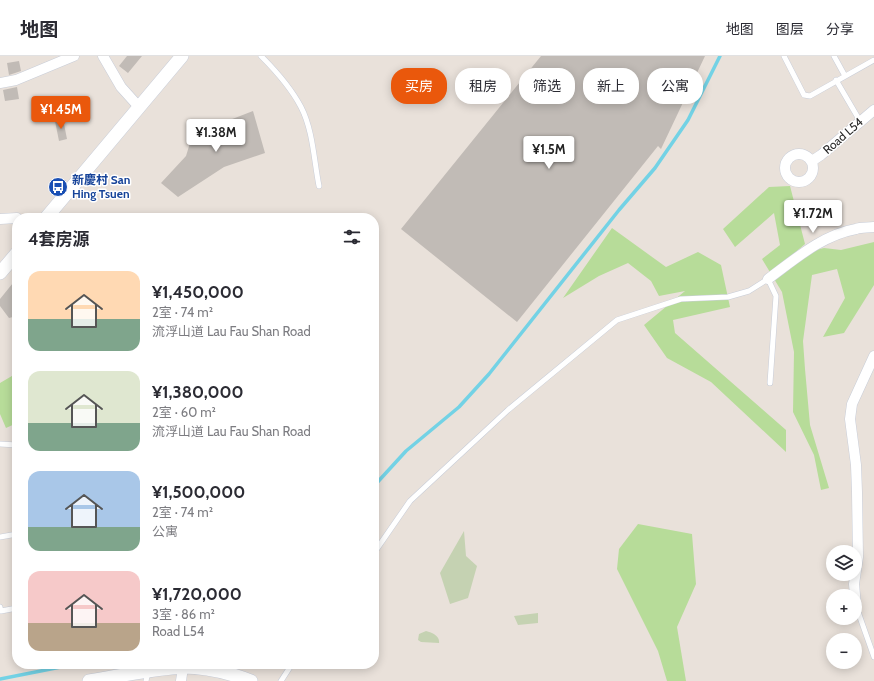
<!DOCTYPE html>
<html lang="zh">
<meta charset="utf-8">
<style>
body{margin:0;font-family:Cabin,"Noto Sans SC",sans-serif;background:#f2f2f3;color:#2b2b33;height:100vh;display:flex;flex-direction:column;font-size:15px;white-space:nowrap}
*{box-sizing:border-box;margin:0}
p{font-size:13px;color:#7c7c81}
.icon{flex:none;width:22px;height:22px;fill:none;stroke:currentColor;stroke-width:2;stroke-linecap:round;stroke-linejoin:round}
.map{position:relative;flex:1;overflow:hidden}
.side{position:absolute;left:12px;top:157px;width:367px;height:456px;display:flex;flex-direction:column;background:#fff;border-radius:16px;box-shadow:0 2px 10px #0003}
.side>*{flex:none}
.top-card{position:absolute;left:391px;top:12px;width:380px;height:36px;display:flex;gap:8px}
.buttons{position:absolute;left:826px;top:489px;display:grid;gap:8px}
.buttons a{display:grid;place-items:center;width:36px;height:36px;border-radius:50%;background:#fff;box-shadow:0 2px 10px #0003;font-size:20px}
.price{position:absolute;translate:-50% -34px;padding:0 9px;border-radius:4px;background:#fff;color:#222;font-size:13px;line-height:26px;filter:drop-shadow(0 1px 2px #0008)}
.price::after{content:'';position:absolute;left:50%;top:24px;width:12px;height:9px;margin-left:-6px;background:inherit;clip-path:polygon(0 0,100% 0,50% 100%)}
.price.current{background:#ea580c;color:#fff}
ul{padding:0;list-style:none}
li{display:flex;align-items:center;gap:12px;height:100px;padding:0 16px}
li span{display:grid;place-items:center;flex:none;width:112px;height:80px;border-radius:12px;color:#555}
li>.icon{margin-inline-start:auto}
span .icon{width:48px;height:48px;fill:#fffc;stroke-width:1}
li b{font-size:17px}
h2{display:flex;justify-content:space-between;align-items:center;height:48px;padding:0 16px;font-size:17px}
.tag{padding:0 14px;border-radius:16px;background:#fff;box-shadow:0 2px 10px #0003;font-size:14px;line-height:36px}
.tag.current{background:#ea580c;color:#fff}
header{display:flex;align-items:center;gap:24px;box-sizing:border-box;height:56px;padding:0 20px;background:#fff;border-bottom:1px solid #e1e1e2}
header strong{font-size:19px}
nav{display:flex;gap:22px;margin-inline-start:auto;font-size:14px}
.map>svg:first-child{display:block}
</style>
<header>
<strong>地图</strong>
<nav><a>地图</a><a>图层</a><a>分享</a></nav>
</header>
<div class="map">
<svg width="874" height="625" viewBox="0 0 874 625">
<rect width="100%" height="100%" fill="#e9e1da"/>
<path fill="#b7dc99" d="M790,130L805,188L791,200L824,192L841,194L874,186V229L844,277L823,281L845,242L837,213L812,219L803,285L805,313L810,369L829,432L821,434L814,399L793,356L794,296L782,236L762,203L780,189L774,157L735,191L723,173L769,131Z
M612,172L666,211L698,196L721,209L730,251L673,264L675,277L786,374V396L711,326L667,302L644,269L685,235L659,240L651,225L628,207L599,220L563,242Z
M17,317V367L6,372L0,358V327Z
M638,468L692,478L696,528L677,571L686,625H667L658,595L617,513L619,493Z"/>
<path fill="#c5d2b2" d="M464,475L466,500L477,510L468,542L450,548L440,517Z
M538,557V567L518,569L514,560Z
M426,575C433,577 440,580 439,587L421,586L418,584L419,578Z"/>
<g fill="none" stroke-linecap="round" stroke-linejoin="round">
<path stroke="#73d2e5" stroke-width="3.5" d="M374,430L406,395L459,351L489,318L619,154L655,112L688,64L720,0
M234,616L239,608
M0,623L76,608"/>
</g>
<path fill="#c1bbb6" d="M127,0H142L128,17L119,10Z
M541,0H705L661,93L658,90L517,266L401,173Z
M19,5L21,15L9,19L7,7Z
M17,31L19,43L5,45L3,34Z
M253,55L265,97L224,111L178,141L161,127L186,100L190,87L209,72Z
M63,63L67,83L59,85L55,65Z
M17,222V260L9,262L0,250V243Z"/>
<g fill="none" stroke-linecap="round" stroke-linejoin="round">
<g stroke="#c8cdd8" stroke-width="6">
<path id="service" d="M261,0C276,15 291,32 301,51C313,74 314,105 319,130
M784,0L804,39L810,40L874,4
M834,0L845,20
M836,24L860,65
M0,388L17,389
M0,481L17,478
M374,497L410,445L508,354L617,264L681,243L728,241L749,235L768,223L776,240L770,327
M856,550L874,601
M0,551L1,555L17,552
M829,551H833
M146,625L148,616
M281,625L292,608"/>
</g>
<g stroke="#c8cdd8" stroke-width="11">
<path id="minor" d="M103,0L121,31L139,51
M0,27L16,24L74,0
M785 112a14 14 0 1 1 28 0a14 14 0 1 1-28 0Z
M812,105L821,99L874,54
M0,163L17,162
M768,223C794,204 822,179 856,173C861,171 868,172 874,171
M856,550L854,528L858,501L857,436L856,409L850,363L852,348L874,300
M181,625L183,611"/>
</g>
<g stroke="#c8cdd8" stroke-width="14">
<path id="tertiary" d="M46,162L182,0
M0,217L17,197
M89,625C120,620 151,613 183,611C206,611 230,617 251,625"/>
</g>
<use href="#service" stroke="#fff" stroke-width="5"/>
<use href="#minor" stroke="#fff" stroke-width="10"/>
<use href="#tertiary" stroke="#fff" stroke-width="13"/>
</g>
<defs>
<g id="bus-disc" transform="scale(1)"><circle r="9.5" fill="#1a4fb4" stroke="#fff"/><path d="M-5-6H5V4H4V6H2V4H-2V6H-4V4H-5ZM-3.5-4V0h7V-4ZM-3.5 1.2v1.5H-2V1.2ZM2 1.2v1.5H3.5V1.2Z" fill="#fff"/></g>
</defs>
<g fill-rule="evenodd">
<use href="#bus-disc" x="58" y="131"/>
</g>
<g text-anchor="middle" stroke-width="3" stroke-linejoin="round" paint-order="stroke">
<g font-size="12" fill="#272727" stroke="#fff">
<text transform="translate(843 80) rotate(-41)" y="4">Road L54</text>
</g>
<g font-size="12" font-weight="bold" fill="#164399" stroke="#fff" text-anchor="start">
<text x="72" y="128">新慶村 San<tspan x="72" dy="14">Hing Tsuen</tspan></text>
</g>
</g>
</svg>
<div class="buttons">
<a><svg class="icon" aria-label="layers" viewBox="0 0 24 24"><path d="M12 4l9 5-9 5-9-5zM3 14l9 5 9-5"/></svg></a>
<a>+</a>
<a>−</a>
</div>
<b class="price current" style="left:61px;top:74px">¥1.45M</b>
<b class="price" style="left:216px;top:97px">¥1.38M</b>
<b class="price" style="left:549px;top:114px">¥1.5M</b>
<b class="price" style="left:813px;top:178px">¥1.72M</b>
<div class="top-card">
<a class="tag current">买房</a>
<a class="tag">租房</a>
<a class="tag">筛选</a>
<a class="tag">新上</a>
<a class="tag">公寓</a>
</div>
<section class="side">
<h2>4套房源<svg class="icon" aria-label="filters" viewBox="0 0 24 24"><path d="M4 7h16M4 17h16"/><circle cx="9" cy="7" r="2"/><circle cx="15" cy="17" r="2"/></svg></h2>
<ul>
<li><span style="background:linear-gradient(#ffd9b3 60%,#7fa58c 0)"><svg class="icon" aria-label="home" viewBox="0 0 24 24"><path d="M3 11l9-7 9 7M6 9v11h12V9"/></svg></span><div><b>¥1,450,000</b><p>2室 · 74 m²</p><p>流浮山道 Lau Fau Shan Road</p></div></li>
<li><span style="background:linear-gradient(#dfe7d0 65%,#7fa58c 0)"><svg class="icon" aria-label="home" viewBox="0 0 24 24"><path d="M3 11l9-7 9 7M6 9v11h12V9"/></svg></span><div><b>¥1,380,000</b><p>2室 · 60 m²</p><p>流浮山道 Lau Fau Shan Road</p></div></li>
<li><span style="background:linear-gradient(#a9c7e8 70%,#7fa58c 0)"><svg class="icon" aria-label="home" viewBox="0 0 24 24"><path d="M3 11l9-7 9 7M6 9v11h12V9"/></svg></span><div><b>¥1,500,000</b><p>2室 · 74 m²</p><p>公寓</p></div></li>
<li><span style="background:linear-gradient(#f6c9c9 65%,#b9a48a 0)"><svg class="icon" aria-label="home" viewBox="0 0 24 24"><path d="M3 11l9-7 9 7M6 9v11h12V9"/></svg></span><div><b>¥1,720,000</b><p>3室 · 86 m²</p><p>Road L54</p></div></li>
</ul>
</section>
</div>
